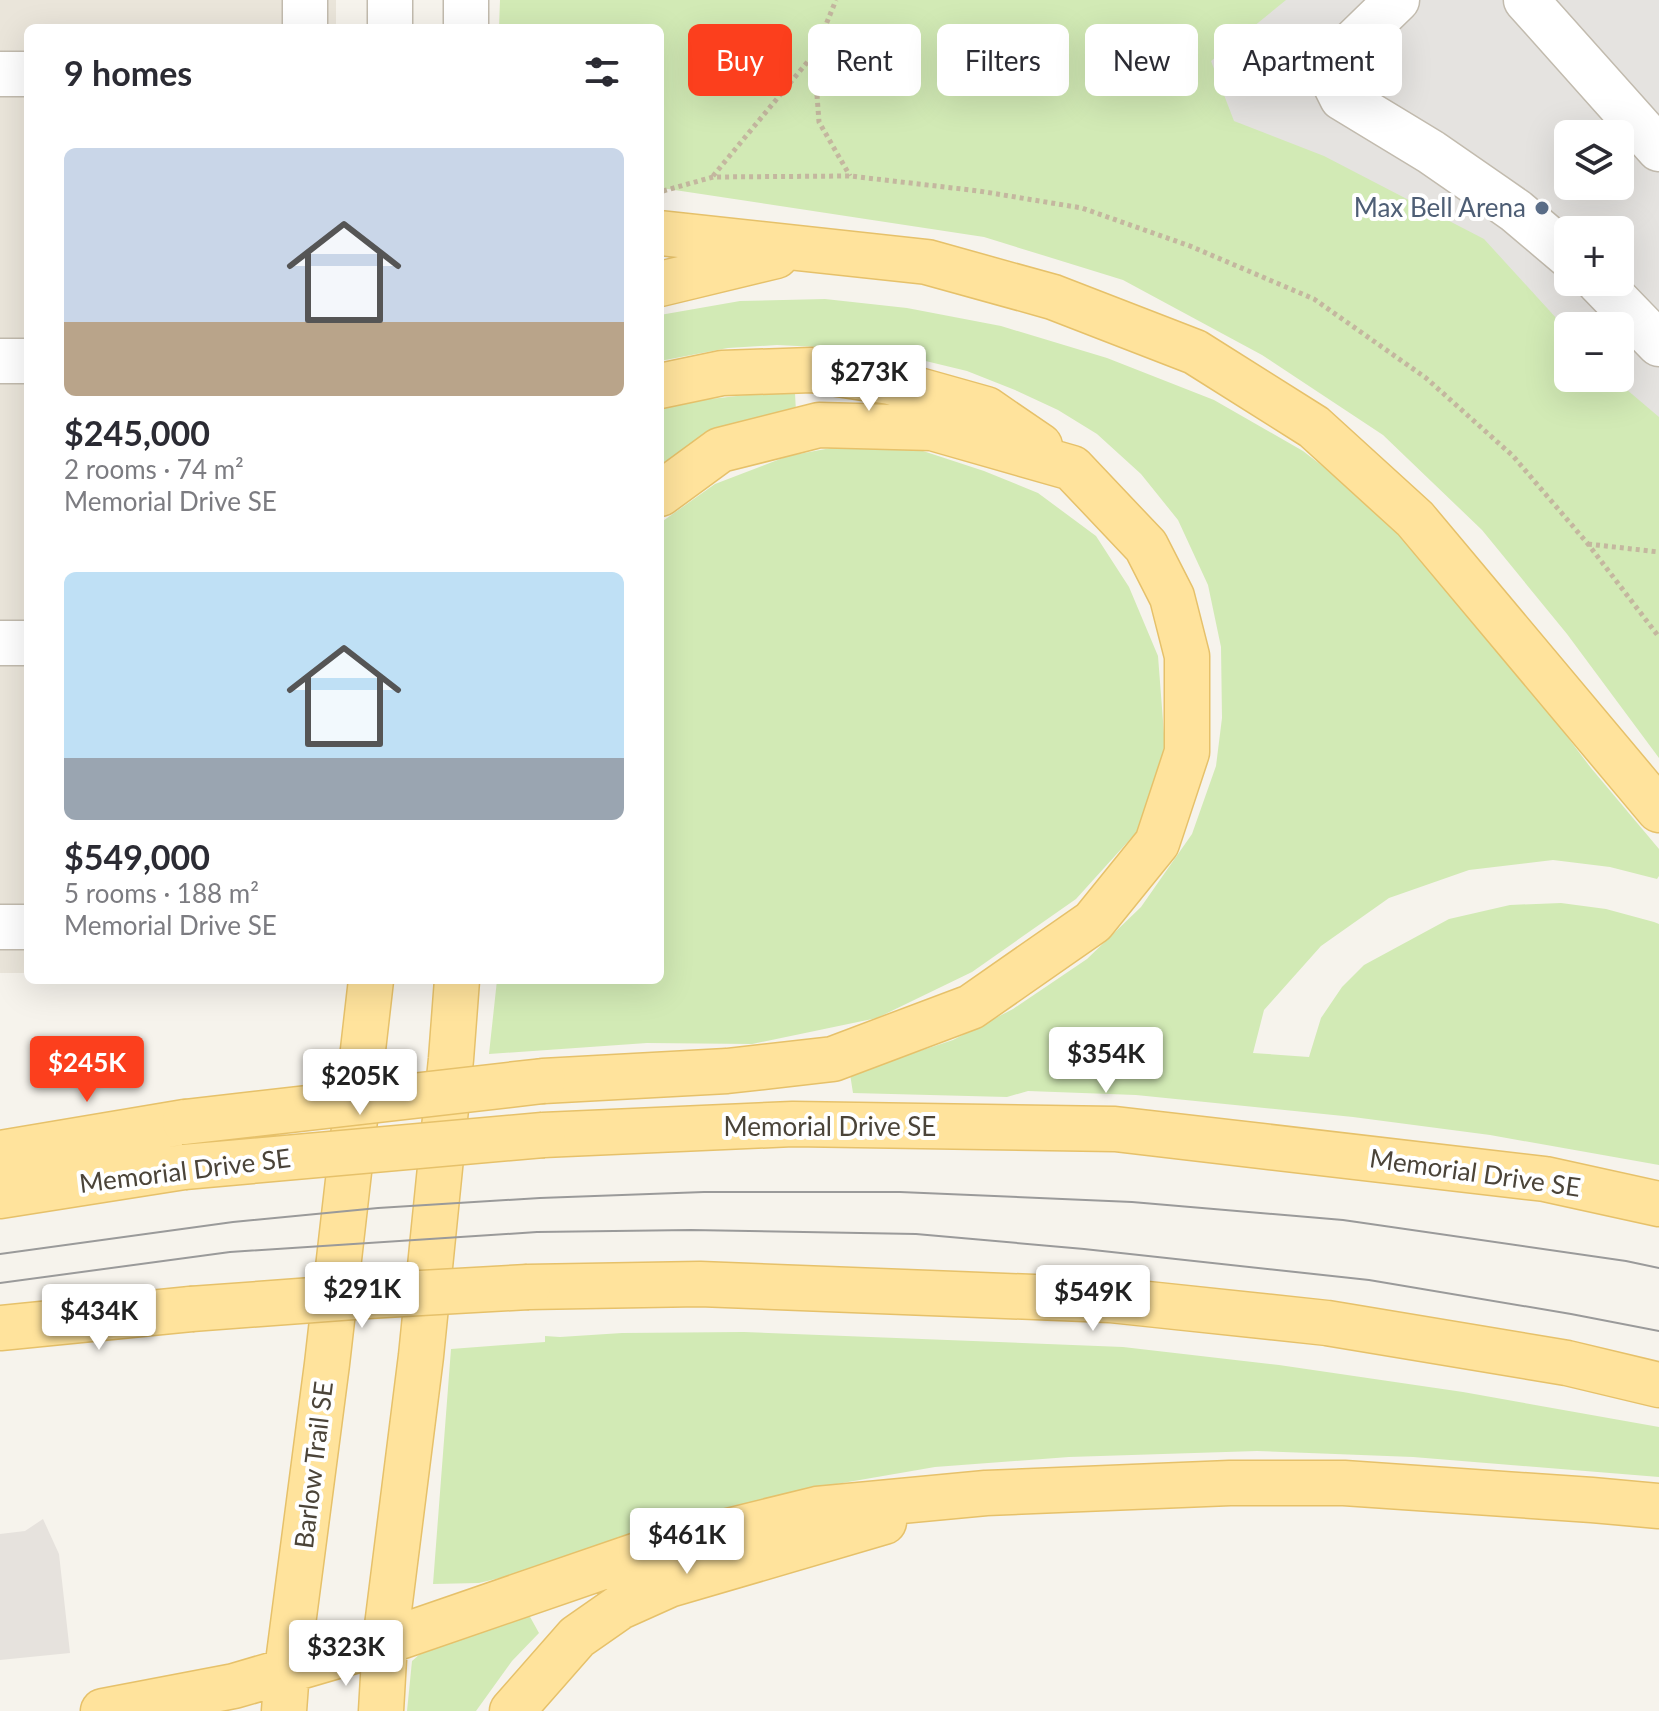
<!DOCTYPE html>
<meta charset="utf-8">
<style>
body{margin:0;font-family:Lato,sans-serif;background:#f7f7f7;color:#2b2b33;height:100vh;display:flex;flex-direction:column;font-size:30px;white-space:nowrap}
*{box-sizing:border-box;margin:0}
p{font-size:26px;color:#7c7c81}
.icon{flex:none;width:44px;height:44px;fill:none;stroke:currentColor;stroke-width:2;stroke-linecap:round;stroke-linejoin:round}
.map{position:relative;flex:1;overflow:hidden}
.details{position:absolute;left:24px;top:24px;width:640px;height:960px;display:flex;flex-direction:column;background:#fff;border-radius:12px;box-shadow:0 8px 32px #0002}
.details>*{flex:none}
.hud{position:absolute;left:688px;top:24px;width:760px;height:72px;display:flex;gap:16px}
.fabs{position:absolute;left:1554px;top:120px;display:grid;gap:16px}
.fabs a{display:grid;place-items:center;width:80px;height:80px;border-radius:12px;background:#fff;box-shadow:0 8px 32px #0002;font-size:40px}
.price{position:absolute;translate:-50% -68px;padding:0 18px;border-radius:8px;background:#fff;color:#222;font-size:26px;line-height:52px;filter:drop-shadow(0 2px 4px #0008)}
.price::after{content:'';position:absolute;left:50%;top:48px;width:24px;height:18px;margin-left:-12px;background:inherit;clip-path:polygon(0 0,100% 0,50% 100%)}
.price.active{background:#fc3f1d;color:#fff}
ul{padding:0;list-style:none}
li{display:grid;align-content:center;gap:16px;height:424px;padding:0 40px}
li span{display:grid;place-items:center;height:248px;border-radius:12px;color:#555}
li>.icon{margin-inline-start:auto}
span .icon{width:144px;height:144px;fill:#fffc;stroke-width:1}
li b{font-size:34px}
h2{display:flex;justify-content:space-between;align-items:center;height:96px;padding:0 40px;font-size:34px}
.tag{padding:0 28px;border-radius:12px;background:#fff;box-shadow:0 8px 32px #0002;font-size:28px;line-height:72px}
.tag.active{background:#fc3f1d;color:#fff}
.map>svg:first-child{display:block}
</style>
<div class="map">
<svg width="1659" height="1711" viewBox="0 0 1659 1711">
<rect width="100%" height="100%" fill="#f6f3ec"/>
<path fill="#eae5da" d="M0,0H336V28H28V973H0Z"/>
<path fill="#e6e2dd" d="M43,1519L59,1554L70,1653L0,1660V1534L25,1531Z"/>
<path fill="#d2eab5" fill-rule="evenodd" d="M500,0H1659V758L1567,634L1482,530L1383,435L1262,355L1123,280L984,237L668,189L660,190V28H499ZM1568,134H1620V186H1568ZM1568,230H1620V282H1568ZM1568,326H1620V378H1568Z
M825,299L907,308L1001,326L1107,358L1214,400L1303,451L1373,505L1446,577L1591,768L1659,849V876L1657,879L1610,867L1553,860L1469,870L1389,898L1321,946L1264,1010L1253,1053L1309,1057L1321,1018L1342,987L1364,965L1449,919L1510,905L1561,903L1606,909L1654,922L1659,924V1165L1490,1135L1353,1117L1136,1095L1028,1091L1007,1097L853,1093L850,1074L953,1040L1013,1009L1087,959L1141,907L1192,834L1216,766L1222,718L1221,647L1208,585L1178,520L1141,474L1097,434L1058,410L1015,390L967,371L909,357L839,348L777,345L728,348L660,361V315L740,301Z
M774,392L795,393L796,412L660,468V409L692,401Z
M847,445L923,451L984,471L1038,493L1096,536L1129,587L1158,656L1165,747L1142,826L1076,899L972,972L877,1018L752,1044L647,1043L489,1054L497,980H660V523L715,484L788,456Z
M744,1332L1123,1347L1279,1365L1463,1392L1659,1427V1477L1413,1457L1257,1451L1069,1457L935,1467L825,1486L541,1568L479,1583L433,1584L451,1349L545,1342V1336L560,1337L622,1333Z
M529,1615L539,1633L512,1661L476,1711H407L412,1661L420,1654Z"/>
<path fill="#e5e3e0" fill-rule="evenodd" d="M1286,0H1659V417L1613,378H1620V326H1568V331L1484,239L1324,156L1234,121L1211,61ZM1568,134H1620V186H1568ZM1568,230H1620V282H1568Z"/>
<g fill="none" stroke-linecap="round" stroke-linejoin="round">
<g stroke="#c2bbae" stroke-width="47">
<path id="minor" d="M390,0V28
M466,0V28
M1397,0L1327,68L1342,98L1431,152L1496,197L1516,211L1568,255
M1526,0L1659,149
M305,28V0
M0,74H28
M1599,282L1659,344
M0,361H28
M0,643H28
M0,927H28"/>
</g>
<g stroke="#e6c16a" stroke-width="47">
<path id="major" d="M660,233L927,262L1053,297L1195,352L1314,427L1415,519L1659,810
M660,284L776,256
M660,386L722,373L812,370L890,382L986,409L1040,446
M543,1081L727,1071L833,1059L971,1007L1093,922L1157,843L1187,752V656L1172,597L1146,546L1072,468L932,428L819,425L720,450L660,494
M543,1135L793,1124L1115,1129L1545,1179L1659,1204
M0,1153L185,1122
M0,1196L184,1167
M528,1287L700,1284L1110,1300L1327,1323L1567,1363L1659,1385
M0,1328L191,1309
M103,1711L234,1686L385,1642L655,1549L817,1509L986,1493L1230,1483H1344L1592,1500L1659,1506
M284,1711L287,1670L327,1364L371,980
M381,1711L385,1642L421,1356L451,1059L457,980
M512,1711L577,1637L620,1607L669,1585L884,1522"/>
</g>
<path stroke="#c4b79f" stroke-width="5" stroke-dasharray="4 4" stroke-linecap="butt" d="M814,55L819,122L850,176
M713,176L814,54L836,0
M663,191L713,177L850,176L979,191L1082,208L1190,246L1314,299L1426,378L1513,456L1588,544L1659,637
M1588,544L1659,552"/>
<use href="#minor" stroke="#fff" stroke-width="44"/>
<use href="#major" stroke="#ffe39c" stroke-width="44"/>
<path stroke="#9a9a9a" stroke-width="2" d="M0,1254L233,1222L378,1208L540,1198L704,1192H900L1132,1202L1343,1220L1626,1261L1659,1268
M0,1283L230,1252L537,1232L691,1230L916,1234L1084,1249L1369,1280L1571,1314L1659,1331"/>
<g stroke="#e6c16a" stroke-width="47" stroke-linecap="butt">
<path id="major-bridge" d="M185,1122L543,1081
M184,1167L543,1135
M191,1309L367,1296L528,1287"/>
</g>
<use href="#major-bridge" stroke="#ffe39c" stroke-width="44"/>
</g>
<circle fill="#5c6f8a" stroke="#fff" stroke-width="3" cx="1542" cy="208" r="8"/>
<g text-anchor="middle" stroke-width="8" stroke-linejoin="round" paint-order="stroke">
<g font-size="26" fill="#4e5e75" stroke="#fff" text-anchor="end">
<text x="1526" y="217">Max Bell Arena</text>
</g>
<g font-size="26" fill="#4b4439" stroke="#fff">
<text x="830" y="1136">Memorial Drive SE</text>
<text transform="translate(185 1171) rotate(-7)" y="9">Memorial Drive SE</text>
<text transform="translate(1475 1173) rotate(8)" y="9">Memorial Drive SE</text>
<text transform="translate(314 1465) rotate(-83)" y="9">Barlow Trail SE</text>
</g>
</g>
</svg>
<div class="fabs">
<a><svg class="icon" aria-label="layers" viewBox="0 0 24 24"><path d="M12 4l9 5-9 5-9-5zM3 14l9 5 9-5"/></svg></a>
<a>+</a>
<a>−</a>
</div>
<b class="price" style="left:869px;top:413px">$273K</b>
<b class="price" style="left:1106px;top:1095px">$354K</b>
<b class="price active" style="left:87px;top:1104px">$245K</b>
<b class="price" style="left:360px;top:1117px">$205K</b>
<b class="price" style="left:362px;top:1330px">$291K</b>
<b class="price" style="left:1093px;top:1333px">$549K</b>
<b class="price" style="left:99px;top:1352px">$434K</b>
<b class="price" style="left:687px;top:1576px">$461K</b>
<b class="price" style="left:346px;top:1688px">$323K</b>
<div class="hud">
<a class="tag active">Buy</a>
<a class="tag">Rent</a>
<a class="tag">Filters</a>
<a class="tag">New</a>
<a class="tag">Apartment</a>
</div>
<section class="details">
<h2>9 homes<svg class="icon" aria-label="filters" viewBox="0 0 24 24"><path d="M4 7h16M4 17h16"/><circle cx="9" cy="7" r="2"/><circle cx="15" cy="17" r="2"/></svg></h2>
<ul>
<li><span style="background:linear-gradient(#c9d6e8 70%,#b9a48a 0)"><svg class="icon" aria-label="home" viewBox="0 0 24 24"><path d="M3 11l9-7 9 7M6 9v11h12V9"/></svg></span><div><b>$245,000</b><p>2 rooms · 74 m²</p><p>Memorial Drive SE</p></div></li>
<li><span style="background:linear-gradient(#bfe0f5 75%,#9aa5b1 0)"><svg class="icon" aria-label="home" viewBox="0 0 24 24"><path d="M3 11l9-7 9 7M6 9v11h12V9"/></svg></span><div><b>$549,000</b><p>5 rooms · 188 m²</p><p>Memorial Drive SE</p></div></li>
</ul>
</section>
</div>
